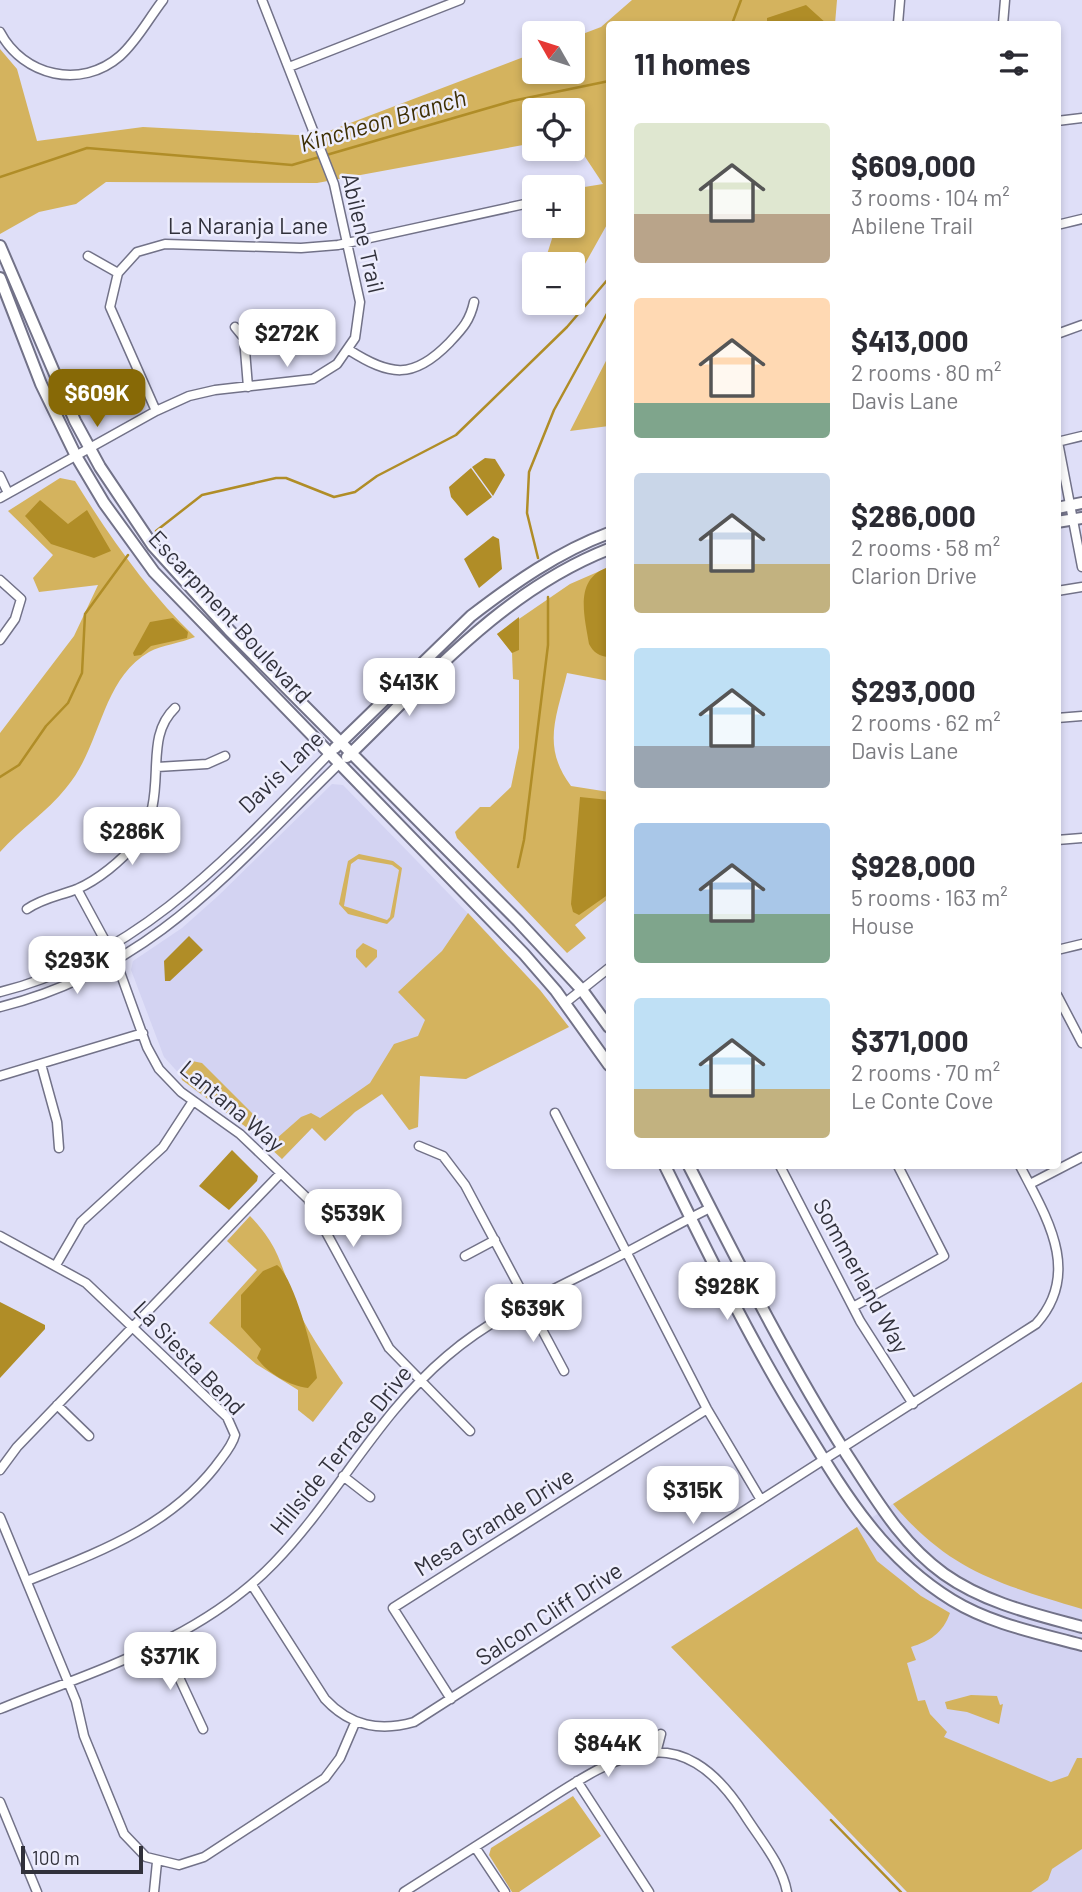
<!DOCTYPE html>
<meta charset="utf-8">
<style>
body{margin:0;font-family:Barlow,sans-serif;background:#f7f7f7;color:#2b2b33;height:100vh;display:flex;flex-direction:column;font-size:26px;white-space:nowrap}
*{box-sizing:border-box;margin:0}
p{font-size:23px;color:#7c7c81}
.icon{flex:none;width:38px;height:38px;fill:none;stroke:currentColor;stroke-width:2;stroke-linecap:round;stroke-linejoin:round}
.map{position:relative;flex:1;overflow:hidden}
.details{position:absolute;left:606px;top:21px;width:455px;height:1148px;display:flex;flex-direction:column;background:#fff;border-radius:7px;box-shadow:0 4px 10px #0003}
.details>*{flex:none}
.needle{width:46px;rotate:309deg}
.controls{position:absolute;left:522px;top:21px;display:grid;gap:14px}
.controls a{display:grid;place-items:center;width:63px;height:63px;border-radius:7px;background:#fff;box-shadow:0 4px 10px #0003;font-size:35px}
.scale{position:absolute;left:21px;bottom:18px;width:122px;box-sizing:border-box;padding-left:7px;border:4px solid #31313b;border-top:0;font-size:19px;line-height:24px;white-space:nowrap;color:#31313b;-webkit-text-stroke:5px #ededfd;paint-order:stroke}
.price{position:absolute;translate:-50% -60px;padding:0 16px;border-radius:14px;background:#fff;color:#222;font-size:23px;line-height:46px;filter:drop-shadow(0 2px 4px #0008)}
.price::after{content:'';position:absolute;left:50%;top:42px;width:21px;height:16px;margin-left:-10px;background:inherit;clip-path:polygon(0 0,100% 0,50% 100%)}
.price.selected{background:#876906;color:#fff}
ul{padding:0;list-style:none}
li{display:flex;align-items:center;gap:21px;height:175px;padding:0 28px}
li span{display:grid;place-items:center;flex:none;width:196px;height:140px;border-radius:7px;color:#555}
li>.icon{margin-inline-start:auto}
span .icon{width:84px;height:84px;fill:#fffc;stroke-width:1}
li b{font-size:30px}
h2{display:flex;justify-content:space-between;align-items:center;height:84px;padding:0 28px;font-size:30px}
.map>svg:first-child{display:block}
</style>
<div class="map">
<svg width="1082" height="1892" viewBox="0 0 1082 1892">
<rect width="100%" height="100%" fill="#dfdff8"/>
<path fill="#d3d3f2" d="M332,784L343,785L489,935L569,1027L466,1079L420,1076L418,1127L409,1130L382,1094L355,1112L325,1141L312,1128L282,1159L234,1115L195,1091L164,1057L131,970L133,961L182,928L218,896Z
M1082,1382V1892H907L671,1647Z"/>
<path fill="#d4b35e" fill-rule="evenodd" d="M632,0H837L835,24H609V221L572,287V264H544L556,226H572V189L603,184L572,137V110H534V143L317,183L106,182L76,204L39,212L0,234V49L17,69L37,141L143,127L316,136L534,53V72H572V38L601,27Z
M609,355V426L570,431Z
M60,478L75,481C109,536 148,592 195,637C181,643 162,645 149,652C100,681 102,746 66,788C47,812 20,829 0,852V733L74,636L98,585L39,592L33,578L53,555L8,511Z
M609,567V681L567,673C557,716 541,746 571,786L609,792V898L575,925L586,938L567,953L457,838L455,832L480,807H490L511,787L519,748V680L513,679L512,653L497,634L570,584Z
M359,854L393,861L402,868L394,917L387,924L348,914L339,904L348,861ZM358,859L392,865L399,870L390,917L387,920L344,906L351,864Z
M468,913L540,990L569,1027L466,1079L420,1076L418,1127L409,1130L382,1094L355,1112L325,1141L312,1128L282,1159L268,1146L301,1117L311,1113L320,1118L370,1083L394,1044L418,1036L425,1020L398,992L442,951Z
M363,943L377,950V957L366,968L356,957V950Z
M192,1061L202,1063L259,1120V1131L250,1130L182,1080L180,1072Z
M250,1216C278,1245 280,1262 293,1297C304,1328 325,1356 343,1383L313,1422L298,1410V1390L256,1364L209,1323L257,1270L227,1241Z
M1082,1382V1609C1000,1584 951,1572 893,1504Z
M857,1527L877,1561L921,1596L950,1613C943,1633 930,1641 911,1647L916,1660L907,1663L918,1701L925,1700L930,1714L947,1732L944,1737L1051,1782L1068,1776L1077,1758H1082V1849L1052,1869L1048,1880L1031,1892H907L671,1647Z
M971,1695L997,1696L1000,1705L1003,1704L999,1724L967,1712L947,1709L945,1702Z
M573,1796L601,1836L519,1892H512L489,1855L491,1848Z"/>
<path fill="#b08d27" d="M806,5L827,24H767V18Z
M485,458L495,459L505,475L493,496L472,467Z
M471,468L492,497L467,516L451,497L449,487Z
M40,500L68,524L87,510L111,551L94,558L51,544L25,516Z
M493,536L499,539L502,569L479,588L464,559Z
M609,567V657C600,657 593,652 589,644C584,614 574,578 609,567Z
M519,617V650L512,653L497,634Z
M173,618L188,632L187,638L151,646L141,655L134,656L133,653L150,622Z
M580,797L609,800V894L579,915L573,912L571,904Z
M189,936L203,950L170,981H165L164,961Z
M232,1150L258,1176L257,1181L229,1210L199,1186Z
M277,1265C294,1277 314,1354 317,1378L308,1388C290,1386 267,1373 257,1358L261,1349L241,1327V1295L263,1271Z
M0,1302L45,1325V1329L0,1378Z"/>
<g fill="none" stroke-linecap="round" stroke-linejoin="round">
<path stroke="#b08d27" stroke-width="2.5" d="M732,24L741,0
M0,177L87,148L292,165L512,101L609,81
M156,531L202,495L276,478H286L334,497L355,492L377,476L456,435L567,327L609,278
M538,558L527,513L529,472L554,410L609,310
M0,777L19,765L46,726L68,703L82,673L85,614L128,555
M518,867L524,840L548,645V597
M831,1820L901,1892"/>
<g stroke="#727288" stroke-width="11">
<path id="minor" d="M898,24L900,0
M1003,24L1005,0
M0,32C23,76 81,90 120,56C137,41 149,18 163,0
M289,67L460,0
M1057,121L1082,118
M1057,225L1082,219
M88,256L118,273
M235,327L244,338L248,387
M1057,334L1082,325
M349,350C390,376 413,380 449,343C462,329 470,321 474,302
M156,411L110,307L118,273L137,252L165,244L301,248L338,245L534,202
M1057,442L1082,436
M1058,442L1082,567
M0,476L8,493
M0,498L156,411L189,396L215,390L313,379L337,364L355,338L360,302L334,184L262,0
M0,580L21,599L15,619L0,640
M1057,591L1082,587
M1057,718L1082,716
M157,767L207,764L225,756
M1057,840L1082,838
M77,889L116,961L147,1047L159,1069L181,1092L240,1134L308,1199L389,1348L470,1431
M27,909C43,898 59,896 77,889C98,880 121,861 136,843C172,796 140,741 175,708
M1057,950L1082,944
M0,992C139,958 234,851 330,753
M1057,995L1082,1043
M565,1003L609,968
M0,1007C153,969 233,867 340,763
M41,1064L57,1122L59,1148
M0,1076L143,1033
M555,1113L707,1409L761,1500
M419,1146L443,1156L465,1185L564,1371
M780,1166L860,1321L913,1404
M1030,1184L1082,1157
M0,1236L86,1283L227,1417L235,1435C232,1447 222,1457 215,1467C167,1528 96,1553 27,1581
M465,1256L495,1240
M56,1265L81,1222L163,1147L193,1101
M853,1307L944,1256L898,1166
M57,1405L89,1436
M0,1470L17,1447L281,1173
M343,1476L370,1497
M0,1517L76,1701L84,1736L124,1834L146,1857L179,1865L204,1857L325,1778L340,1758L355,1723
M252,1585L325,1699C350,1726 379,1732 414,1722L1036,1324C1082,1273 1047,1218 1020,1166
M163,1643L203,1729
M451,1699L393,1608L707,1409
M0,1709C96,1670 200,1640 274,1563C337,1498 377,1415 447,1356C491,1318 546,1293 598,1267C636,1248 672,1227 710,1208
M656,1753L661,1734
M577,1781L649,1892
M0,1802L37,1892
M475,1847L505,1892
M154,1892L157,1862
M404,1892C446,1865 488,1839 529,1812C610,1760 676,1708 744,1814C759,1838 782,1864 787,1892"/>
</g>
<g stroke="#727288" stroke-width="14">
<path id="major" d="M0,246L75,421L100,467L153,546L229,630L518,921L582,990L609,1027
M0,278L41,384L76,456L104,503L154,572L524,954L556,991L609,1065
M1057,508L1082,503
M1057,522L1082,518
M335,748L471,616C514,583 558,552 609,533
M347,757C428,679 502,591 609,549
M665,1166C707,1251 749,1338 799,1419C842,1489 880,1556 952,1600C991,1624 1038,1633 1082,1645
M689,1166C739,1264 788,1362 847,1455C876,1499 900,1542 944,1574C985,1603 1034,1614 1082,1627"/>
</g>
<use href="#minor" stroke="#fff" stroke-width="8"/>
<use href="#major" stroke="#fff" stroke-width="10"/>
</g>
<g text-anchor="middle" stroke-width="5" stroke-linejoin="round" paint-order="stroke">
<g font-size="23" fill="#31313b" stroke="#ededfd">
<text x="248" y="234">La Naranja Lane</text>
<text transform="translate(363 233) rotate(77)" y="8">Abilene Trail</text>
<text transform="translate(230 617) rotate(47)" y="8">Escarpment Boulevard</text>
<text transform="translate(281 772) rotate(-44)" y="8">Davis Lane</text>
<text transform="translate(232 1106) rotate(40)" y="8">Lantana Way</text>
<text transform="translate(861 1276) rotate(61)" y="8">Sommerland Way</text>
<text transform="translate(189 1358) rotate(46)" y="8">La Siesta Bend</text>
<text transform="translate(341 1450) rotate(-51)" y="8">Hillside Terrace Drive</text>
<text transform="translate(494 1522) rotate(-32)" y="8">Mesa Grande Drive</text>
<text transform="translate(549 1614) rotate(-33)" y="8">Salcon Cliff Drive</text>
</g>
<g font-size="24" font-style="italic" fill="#3e2f04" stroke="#ededfd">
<text transform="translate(383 121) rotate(-16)" y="8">Kincheon Branch</text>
</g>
</g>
</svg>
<div class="controls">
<a><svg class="needle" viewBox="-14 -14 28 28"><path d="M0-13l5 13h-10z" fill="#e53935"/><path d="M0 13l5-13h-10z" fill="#7c7c81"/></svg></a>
<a><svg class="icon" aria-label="locate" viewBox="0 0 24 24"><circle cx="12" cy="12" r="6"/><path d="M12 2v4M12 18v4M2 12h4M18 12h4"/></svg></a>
<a>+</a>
<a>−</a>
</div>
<div class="scale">100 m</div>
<b class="price" style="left:287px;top:369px">$272K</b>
<b class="price selected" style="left:97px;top:429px">$609K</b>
<b class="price" style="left:409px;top:718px">$413K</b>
<b class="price" style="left:132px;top:867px">$286K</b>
<b class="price" style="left:77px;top:996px">$293K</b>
<b class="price" style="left:353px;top:1249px">$539K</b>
<b class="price" style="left:727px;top:1322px">$928K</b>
<b class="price" style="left:533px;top:1344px">$639K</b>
<b class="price" style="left:693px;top:1526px">$315K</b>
<b class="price" style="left:170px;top:1692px">$371K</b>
<b class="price" style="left:608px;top:1779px">$844K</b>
<section class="details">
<h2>11 homes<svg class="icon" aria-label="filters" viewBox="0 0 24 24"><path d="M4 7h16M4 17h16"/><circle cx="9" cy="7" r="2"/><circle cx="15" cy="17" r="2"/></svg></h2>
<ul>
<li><span style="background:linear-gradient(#dfe7d0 65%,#b9a48a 0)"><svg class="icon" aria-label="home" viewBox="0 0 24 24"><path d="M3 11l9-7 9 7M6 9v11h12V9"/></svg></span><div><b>$609,000</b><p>3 rooms · 104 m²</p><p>Abilene Trail</p></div></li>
<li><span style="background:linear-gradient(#ffd9b3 75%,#7fa58c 0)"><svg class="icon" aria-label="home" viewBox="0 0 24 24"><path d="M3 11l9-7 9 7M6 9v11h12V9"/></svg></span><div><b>$413,000</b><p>2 rooms · 80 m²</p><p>Davis Lane</p></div></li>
<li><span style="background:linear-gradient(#c9d6e8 65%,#c2b280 0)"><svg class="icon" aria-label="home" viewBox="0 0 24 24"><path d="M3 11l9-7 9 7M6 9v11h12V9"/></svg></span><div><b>$286,000</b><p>2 rooms · 58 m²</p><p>Clarion Drive</p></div></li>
<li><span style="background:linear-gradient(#bfe0f5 70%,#9aa5b1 0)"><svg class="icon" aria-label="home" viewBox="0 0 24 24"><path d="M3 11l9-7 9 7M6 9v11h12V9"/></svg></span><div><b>$293,000</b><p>2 rooms · 62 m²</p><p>Davis Lane</p></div></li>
<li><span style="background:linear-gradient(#a9c7e8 65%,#7fa58c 0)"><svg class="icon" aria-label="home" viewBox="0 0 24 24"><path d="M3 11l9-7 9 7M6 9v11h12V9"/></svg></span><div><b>$928,000</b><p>5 rooms · 163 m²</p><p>House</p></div></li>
<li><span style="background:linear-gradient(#bfe0f5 65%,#c2b280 0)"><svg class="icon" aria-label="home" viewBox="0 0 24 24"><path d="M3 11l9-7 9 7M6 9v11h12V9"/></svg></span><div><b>$371,000</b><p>2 rooms · 70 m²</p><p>Le Conte Cove</p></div></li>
</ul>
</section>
</div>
